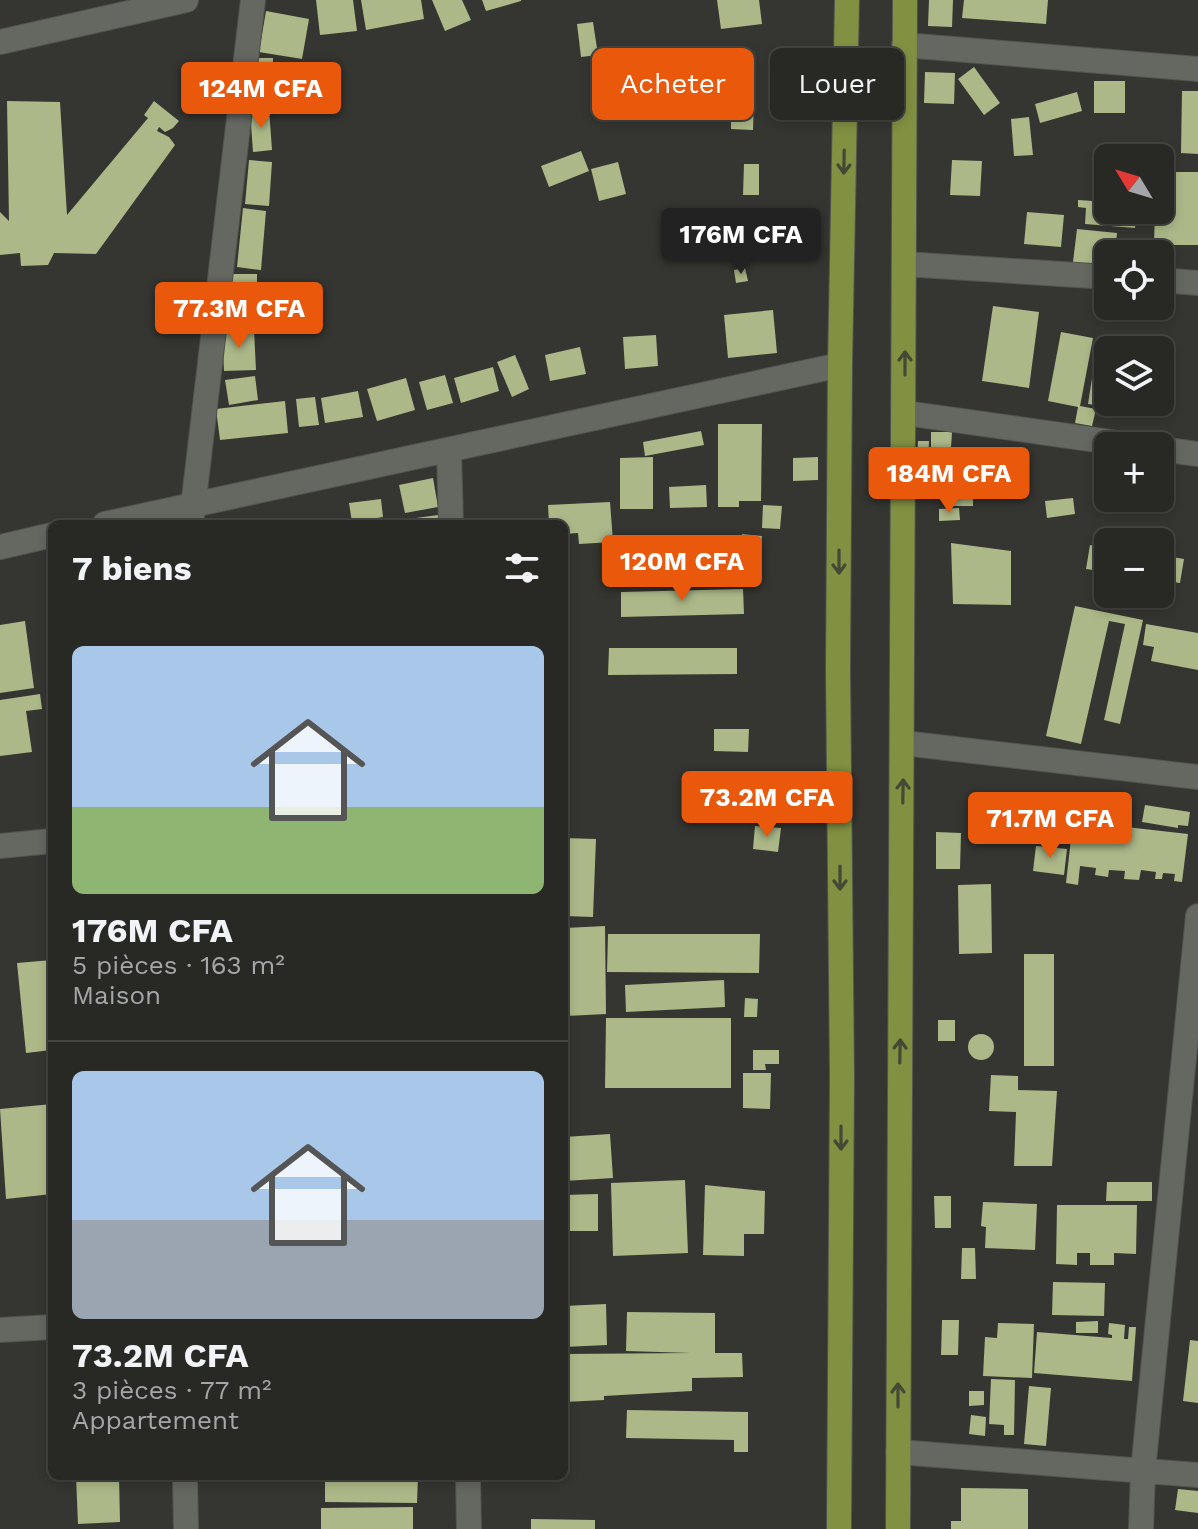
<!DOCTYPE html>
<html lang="fr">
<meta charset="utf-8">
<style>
body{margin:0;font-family:"Work Sans",sans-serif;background:#343432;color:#f1f3f6;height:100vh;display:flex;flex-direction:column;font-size:30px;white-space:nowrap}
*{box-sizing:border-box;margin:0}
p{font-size:26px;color:#a5a6a7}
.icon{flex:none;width:44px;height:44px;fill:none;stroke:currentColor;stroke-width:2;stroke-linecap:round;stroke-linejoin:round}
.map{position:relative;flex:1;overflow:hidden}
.details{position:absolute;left:48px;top:520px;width:520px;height:960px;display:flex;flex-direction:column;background:#282825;border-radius:12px;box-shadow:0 4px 12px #0003,0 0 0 2px #444442}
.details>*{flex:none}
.top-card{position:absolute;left:592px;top:48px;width:486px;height:72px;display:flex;gap:16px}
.needle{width:52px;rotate:308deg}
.buttons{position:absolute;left:1094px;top:144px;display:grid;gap:16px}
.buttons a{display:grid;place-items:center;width:80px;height:80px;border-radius:12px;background:#282825;box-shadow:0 4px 12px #0003,0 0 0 2px #444442;font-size:40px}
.price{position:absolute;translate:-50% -68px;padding:0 18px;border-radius:8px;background:#ea580c;color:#fff;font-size:26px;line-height:52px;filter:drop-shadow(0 2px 4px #0008)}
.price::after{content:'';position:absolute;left:50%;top:48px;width:24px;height:18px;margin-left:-12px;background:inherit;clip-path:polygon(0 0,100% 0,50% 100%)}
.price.selected{background:#222;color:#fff}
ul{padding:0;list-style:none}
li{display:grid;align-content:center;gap:16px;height:424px;padding:0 24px}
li+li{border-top:2px solid #444442}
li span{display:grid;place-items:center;height:248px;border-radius:12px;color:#555}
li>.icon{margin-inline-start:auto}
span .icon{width:144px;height:144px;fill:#fffc;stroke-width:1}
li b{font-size:34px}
h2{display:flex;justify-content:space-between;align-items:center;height:96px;padding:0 24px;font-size:34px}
.chip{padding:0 28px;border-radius:12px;background:#282825;box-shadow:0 4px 12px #0003,0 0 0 2px #444442;font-size:28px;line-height:72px}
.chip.selected{background:#ea580c;color:#fff}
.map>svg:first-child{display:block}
</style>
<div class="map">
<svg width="1198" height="1529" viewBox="0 0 1198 1529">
<rect width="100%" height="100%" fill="#353631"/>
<path fill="#acb888" d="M316,0H353L357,31L320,35Z
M361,0H421L424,19L366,30Z
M432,0H462L471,20L445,31Z
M482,0H521V1L486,11Z
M717,0H759L762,24L721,29Z
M929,0H953L952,27L928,26Z
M964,0H1048L1046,24L962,18Z
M266,11L309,19L302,59L259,52Z
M593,22L598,55L581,57L577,24Z
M254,58H273V97H253Z
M974,67L1000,103L984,115L958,79Z
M925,72L955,73L954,104L924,103Z
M1094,81H1125V113H1094Z
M1182,91H1198V154L1181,153Z
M1077,92L1082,111L1040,123L1035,104Z
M731,97H754L753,130L731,129Z
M7,101L60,102L67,215L148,118L144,115L154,101L179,121L173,128L165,132L159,127L157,131L169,137L175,145L96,254L54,253L48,265L21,266L20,253L0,255V212L9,221Z
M269,108L272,150L253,152L250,110Z
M1029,117L1033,155L1014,156L1011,119Z
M581,151L589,171L549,187L541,166Z
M249,160L272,162L269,206L245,204Z
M952,160L982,161L980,196L950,195Z
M618,162L626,194L599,201L591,169Z
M744,164H759V195H743Z
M1160,172H1198V245H1154L1155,210H1160Z
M1078,200L1108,202V210H1137L1135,228L1085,224L1086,208L1078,207Z
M243,208L266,211L261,270L237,267Z
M1027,212L1064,215L1061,247L1024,244Z
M1077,229L1117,233L1115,254H1108V266L1073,262Z
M745,268L748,281L736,283L734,270Z
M231,274H257V312H230Z
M993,306L1039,312L1029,388L982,381Z
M773,310L777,353L728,358L724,315Z
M254,330L256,370L224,371L222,331Z
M1061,332L1093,338L1080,406L1096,409L1092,426L1075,423L1078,407L1048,401Z
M656,335L658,366L625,369L623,337Z
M1097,346L1108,348V402H1160V377L1173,380L1167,416L1088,404Z
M580,347L586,374L550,381L545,355Z
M515,355L529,389L512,397L497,362Z
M493,367L499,391L461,403L454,378Z
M445,375L453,403L427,410L419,382Z
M255,376L258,400L229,405L225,380Z
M406,378L415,410L377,421L367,389Z
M358,391L363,417L325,423L321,398Z
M315,397L319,425L299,427L296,399Z
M285,401L288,433L220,440L216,409Z
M718,424H762L761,501H739V507H718Z
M701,431L704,445L645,456L643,442Z
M931,432H952L951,448H973V506H954V461H931Z
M918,441H929L928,461L917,460Z
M653,457V509H620V458Z
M818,457V480L793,481V458Z
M433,478L438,507L405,513L399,485Z
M706,485L707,507L670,508L669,487Z
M1073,498L1075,514L1047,518L1045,501Z
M381,499L383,517L352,522L349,503Z
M610,502L613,542L579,544L578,533L564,534V524H549L548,505Z
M763,505L782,506L780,529L762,528Z
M959,508L960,520L939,521V509Z
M438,515L439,524H417L416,518Z
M742,534L762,536L759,566L739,564Z
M951,543L1011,551V605L953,604Z
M1090,545L1108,548V572L1086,569Z
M1160,555L1184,559L1180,583L1160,580Z
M743,589L744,614L621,617V592Z
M1075,606L1143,620L1120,724L1104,720L1125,624L1109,621L1081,744L1046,736Z
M25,621L34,688L0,693V625Z
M1146,624L1198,633V670L1151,661L1154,647L1143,645Z
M609,648H737V674L608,675Z
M40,694L42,709L26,711L32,752L0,756V700Z
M714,729H749L748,752L714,751Z
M1076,793L1128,802L1125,817L1073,808Z
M998,799H1013L1014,816L998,817Z
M1145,805L1190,812L1188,826L1178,825V828L1142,822Z
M1073,821L1188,834L1182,882L1174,881L1175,874L1163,873L1162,879H1155L1156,872L1141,870L1139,880L1124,879L1125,871L1109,870L1108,877L1095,875L1096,868L1080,866L1078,885L1066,883Z
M755,826L781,828L778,852L753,849Z
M936,832L961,833L960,869H936Z
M564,838L596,839L593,917L564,916Z
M1036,846L1067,849L1064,875L1033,871Z
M991,884L992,953L959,954L958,885Z
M605,926L606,1014L566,1016L565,928Z
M608,934H760L759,973L607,972Z
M1024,954H1054V1066H1024Z
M52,960V1050L26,1053L17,963Z
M724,980L725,1007L626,1012L625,985Z
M745,998L758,999L757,1017H744Z
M606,1018H731V1088H605Z
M938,1020H955V1041H938Z
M968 1047a13 13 0 1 1 26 0a13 13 0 1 1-26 0Z
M753,1050H779V1064H765L766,1070H753Z
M743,1073H771L770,1109L743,1108Z
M991,1075L1018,1076V1090L1057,1091L1052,1166H1014L1016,1112L989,1111Z
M52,1104V1194L6,1199L0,1109Z
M610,1134L613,1178L564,1181V1137Z
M685,1180L688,1253L613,1256L611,1183Z
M1107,1182H1152V1201H1106Z
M705,1185L765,1191L764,1234H744V1256L703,1255Z
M598,1194V1231H564V1195Z
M934,1196H951V1228H935Z
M983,1202L1037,1204L1035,1250L985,1248L986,1227L981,1226Z
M1057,1205H1137L1136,1254L1114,1253V1265H1090V1253H1077V1265L1056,1264Z
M962,1248H975L976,1279H961Z
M1053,1282L1105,1283L1104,1316L1052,1315Z
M606,1304L607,1345L564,1347V1306Z
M627,1312L715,1313V1353H742L743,1377L692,1378V1391L604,1396V1400L564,1402V1354L691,1353L626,1351Z
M942,1320H959L958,1355H941Z
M1098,1321V1333H1076V1322Z
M998,1323L1034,1324L1032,1378L983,1376L985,1337L997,1338Z
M1109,1323L1125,1325L1124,1339H1128L1129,1327H1136L1132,1381L1034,1373L1037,1332L1112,1338V1335L1108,1334Z
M1190,1340L1198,1341V1403L1183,1401Z
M991,1379L1015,1380L1014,1435H1004V1425L989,1424Z
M1029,1386L1051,1388L1046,1446L1024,1444Z
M969,1391H984V1405L969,1406Z
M627,1410L748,1412V1452H734V1440L626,1438Z
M971,1415L986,1417L985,1436L969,1434Z
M76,1476H119L120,1522L78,1524Z
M325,1476H418L417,1503L325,1502Z
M961,1488L1028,1489V1529H951V1521H961Z
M1178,1489L1198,1491V1513L1175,1510Z
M413,1507V1529H321V1508Z
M531,1519L595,1520V1529H531Z"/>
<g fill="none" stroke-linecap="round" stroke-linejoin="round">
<g stroke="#52544f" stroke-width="26">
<path id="minor" d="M0,42L186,0
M904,45L1198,69
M904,264L1108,277
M1160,280L1198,283
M905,413L1139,446
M1160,449L1198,454
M449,450L451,524
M105,524L840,365
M191,524L253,0
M0,547L52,535
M903,743L1198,777
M0,846L52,841
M0,1330L52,1327
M898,1452L1198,1475
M185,1476L186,1529
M468,1476L469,1529
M1141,1529L1143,1471L1198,916"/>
</g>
<g stroke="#52544f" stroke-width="26">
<path id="major" d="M839,1529L842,1077L838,671L840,365L847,0
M898,1529L905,0"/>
</g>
<use href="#minor" stroke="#656761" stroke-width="24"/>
<use href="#major" stroke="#829042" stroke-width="24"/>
</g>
<defs><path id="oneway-shaft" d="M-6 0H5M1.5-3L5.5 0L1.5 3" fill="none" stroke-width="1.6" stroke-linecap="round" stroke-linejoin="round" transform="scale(2)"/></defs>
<g stroke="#444834">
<use href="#oneway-shaft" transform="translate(844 162) rotate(91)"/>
<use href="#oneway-shaft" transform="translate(905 363) rotate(-90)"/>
<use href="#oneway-shaft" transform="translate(839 562) rotate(90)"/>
<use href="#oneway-shaft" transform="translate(903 791) rotate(-89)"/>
<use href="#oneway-shaft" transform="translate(840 878) rotate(90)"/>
<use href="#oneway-shaft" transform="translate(900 1051) rotate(-89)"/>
<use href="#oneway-shaft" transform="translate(841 1138) rotate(90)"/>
<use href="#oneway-shaft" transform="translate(898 1395) rotate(-90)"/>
</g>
</svg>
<div class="buttons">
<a><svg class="needle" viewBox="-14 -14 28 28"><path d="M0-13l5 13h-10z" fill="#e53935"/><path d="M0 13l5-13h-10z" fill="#a5a6a7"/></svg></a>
<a><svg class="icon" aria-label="locate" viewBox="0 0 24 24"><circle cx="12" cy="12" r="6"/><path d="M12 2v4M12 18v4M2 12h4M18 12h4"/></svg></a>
<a><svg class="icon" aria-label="layers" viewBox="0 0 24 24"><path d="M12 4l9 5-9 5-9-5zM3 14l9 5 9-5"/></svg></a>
<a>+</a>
<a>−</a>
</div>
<b class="price" style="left:261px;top:130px">124M CFA</b>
<b class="price selected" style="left:741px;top:276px">176M CFA</b>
<b class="price" style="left:239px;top:350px">77.3M CFA</b>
<b class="price" style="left:949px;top:515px">184M CFA</b>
<b class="price" style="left:682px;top:603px">120M CFA</b>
<b class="price" style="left:767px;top:839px">73.2M CFA</b>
<b class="price" style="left:1050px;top:860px">71.7M CFA</b>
<div class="top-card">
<a class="chip selected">Acheter</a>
<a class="chip">Louer</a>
</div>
<section class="details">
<h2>7 biens<svg class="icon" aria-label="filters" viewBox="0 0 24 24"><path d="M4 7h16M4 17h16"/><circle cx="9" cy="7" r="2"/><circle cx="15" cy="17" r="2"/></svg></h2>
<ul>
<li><span style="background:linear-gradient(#a9c7e8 65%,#8fb573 0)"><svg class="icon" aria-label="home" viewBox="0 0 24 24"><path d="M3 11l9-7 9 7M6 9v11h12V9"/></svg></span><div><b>176M CFA</b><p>5 pièces · 163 m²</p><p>Maison</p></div></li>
<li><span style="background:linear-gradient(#a9c7e8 60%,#9aa5b1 0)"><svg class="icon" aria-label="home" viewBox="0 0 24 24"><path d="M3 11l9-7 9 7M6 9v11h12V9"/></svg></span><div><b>73.2M CFA</b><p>3 pièces · 77 m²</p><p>Appartement</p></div></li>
</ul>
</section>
</div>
